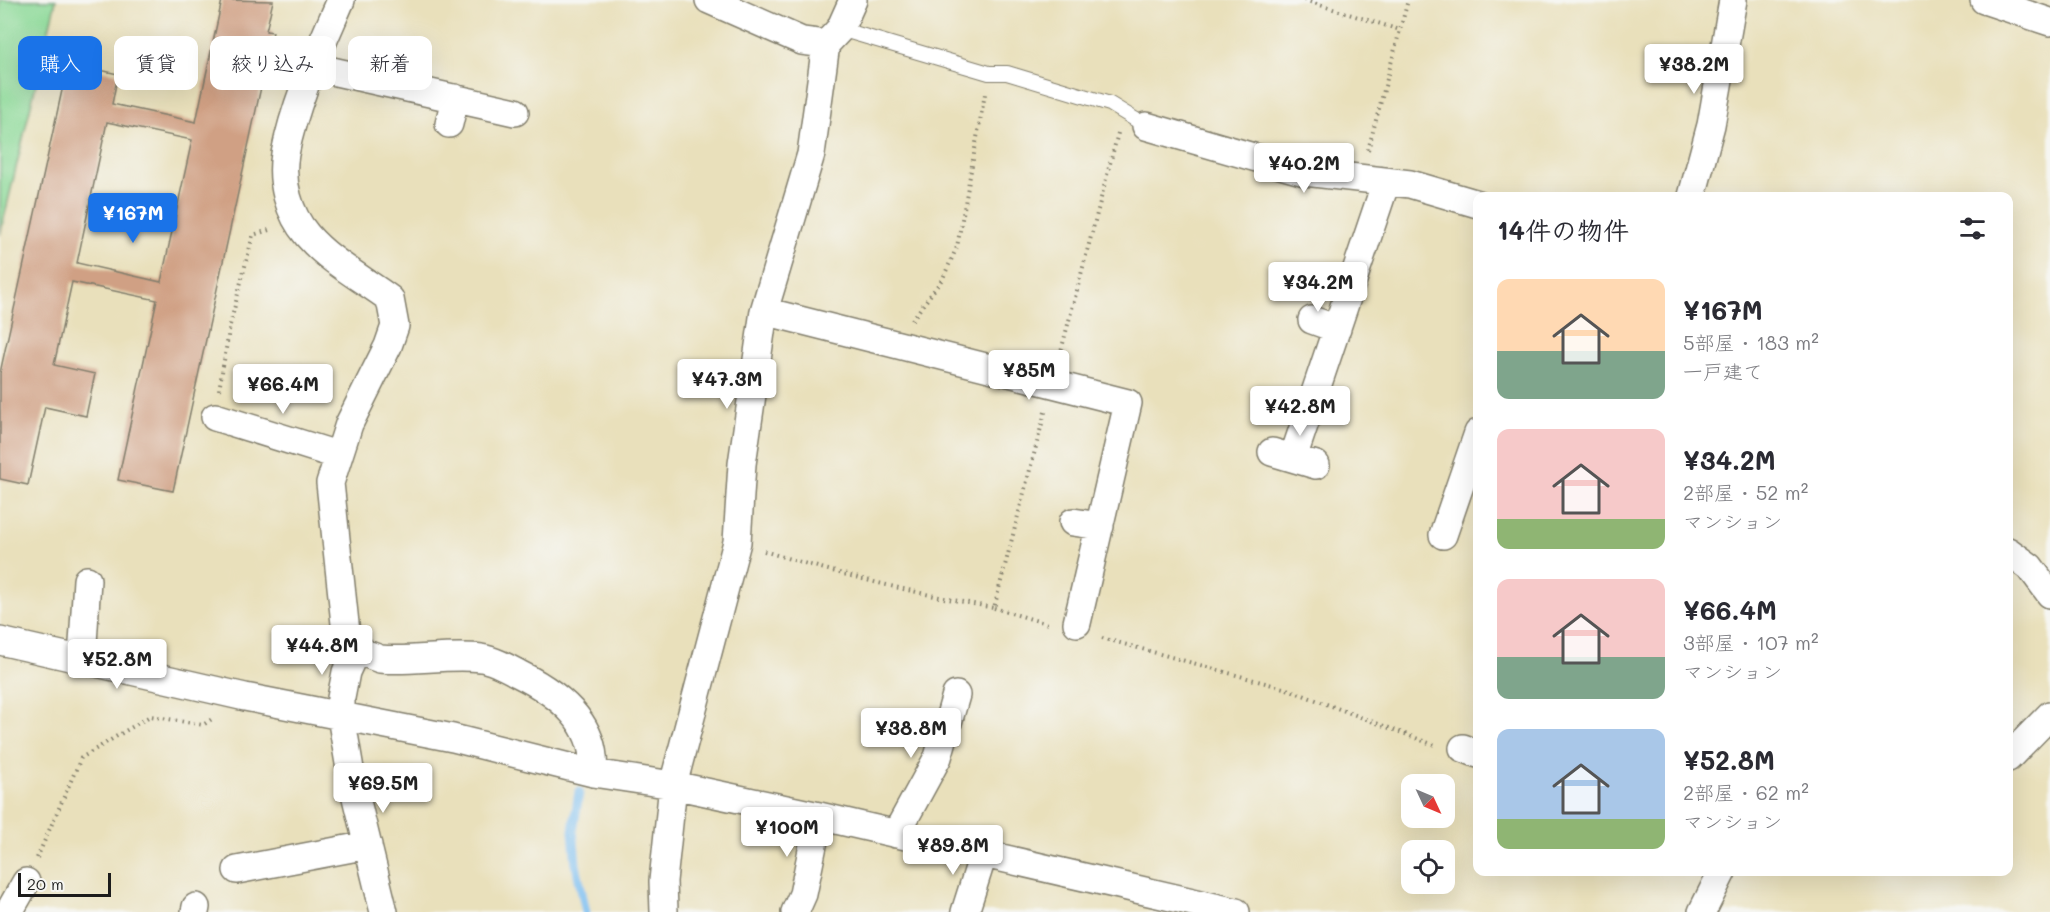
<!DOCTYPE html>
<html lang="ja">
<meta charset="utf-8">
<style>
body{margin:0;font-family:Mali,"Klee One",sans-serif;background:#f2f2f3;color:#2b2b33;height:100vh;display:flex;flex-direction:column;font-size:22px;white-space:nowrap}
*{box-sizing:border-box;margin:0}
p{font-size:20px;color:#7c7c81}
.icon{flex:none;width:33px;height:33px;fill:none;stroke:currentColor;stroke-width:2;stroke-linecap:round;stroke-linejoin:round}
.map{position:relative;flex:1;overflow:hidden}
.sheet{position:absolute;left:1473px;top:192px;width:540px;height:684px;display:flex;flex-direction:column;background:#fff;border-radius:12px;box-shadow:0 6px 24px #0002}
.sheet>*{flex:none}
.hud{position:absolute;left:18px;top:36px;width:570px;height:54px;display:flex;gap:12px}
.needle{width:39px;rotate:134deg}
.tools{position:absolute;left:1401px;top:774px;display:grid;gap:12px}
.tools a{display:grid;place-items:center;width:54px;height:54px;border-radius:12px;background:#fff;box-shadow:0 6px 24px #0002;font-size:30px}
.scale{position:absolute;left:18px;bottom:15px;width:93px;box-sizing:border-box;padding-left:6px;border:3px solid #1c1c1c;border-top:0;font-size:16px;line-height:21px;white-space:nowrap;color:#1c1c1c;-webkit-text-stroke:4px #f6f6f2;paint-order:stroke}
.price{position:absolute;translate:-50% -51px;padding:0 14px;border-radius:6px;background:#fff;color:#222;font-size:20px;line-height:39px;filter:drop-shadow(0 2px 3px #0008)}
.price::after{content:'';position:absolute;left:50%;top:36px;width:18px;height:14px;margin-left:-9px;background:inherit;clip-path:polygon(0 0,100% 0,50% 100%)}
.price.selected{background:#1a73e8;color:#fff}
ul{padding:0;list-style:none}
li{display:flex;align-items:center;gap:18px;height:150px;padding:0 24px}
li span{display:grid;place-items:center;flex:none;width:168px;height:120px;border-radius:12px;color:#555}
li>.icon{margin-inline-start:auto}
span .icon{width:72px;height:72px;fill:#fffc;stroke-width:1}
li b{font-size:26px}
h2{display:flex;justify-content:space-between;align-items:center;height:72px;padding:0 24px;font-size:26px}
.chip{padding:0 21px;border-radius:12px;background:#fff;box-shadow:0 6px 24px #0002;font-size:21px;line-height:54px}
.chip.selected{background:#1a73e8;color:#fff}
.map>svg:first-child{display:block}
</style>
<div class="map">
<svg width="2050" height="912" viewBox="0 0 2050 912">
<rect width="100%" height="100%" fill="#f6f6f2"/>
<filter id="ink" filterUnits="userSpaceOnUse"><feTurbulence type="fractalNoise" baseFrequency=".0167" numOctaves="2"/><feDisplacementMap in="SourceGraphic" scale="12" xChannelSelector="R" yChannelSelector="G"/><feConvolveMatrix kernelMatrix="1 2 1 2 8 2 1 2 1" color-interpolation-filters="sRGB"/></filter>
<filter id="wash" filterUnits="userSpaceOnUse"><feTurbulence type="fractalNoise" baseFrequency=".008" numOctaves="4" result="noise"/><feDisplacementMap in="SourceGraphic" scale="24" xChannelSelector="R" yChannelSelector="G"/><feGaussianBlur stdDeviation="1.35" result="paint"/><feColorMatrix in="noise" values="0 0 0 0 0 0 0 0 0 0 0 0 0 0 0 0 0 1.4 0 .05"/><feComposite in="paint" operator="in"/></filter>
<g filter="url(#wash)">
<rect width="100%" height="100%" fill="#e9e0bb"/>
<path fill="#8bd997" stroke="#547a5a" stroke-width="1.5" d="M0,0H56L0,235Z"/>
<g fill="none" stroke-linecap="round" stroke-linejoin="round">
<path stroke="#7abef1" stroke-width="9" d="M579,792L573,831L576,865L586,912"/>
</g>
<g id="blocks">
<path fill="#d0a084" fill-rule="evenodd" d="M222,0L273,1L266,31L273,32L173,491L118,480L157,300L72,282L54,365L95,374L86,416L45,407L28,485L0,479V373L68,63L118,74L112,104L196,122ZM107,122L192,140L161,282L77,263Z"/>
</g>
</g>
<g filter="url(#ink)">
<use href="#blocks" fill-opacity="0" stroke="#827e6c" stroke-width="1.5"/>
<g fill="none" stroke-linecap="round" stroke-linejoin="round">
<g stroke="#827e6c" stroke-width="16">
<path id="service" d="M840,29L989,73H1007L1110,104L1146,126"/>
</g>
<g stroke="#827e6c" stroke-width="30">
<path id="minor" d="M341,0C320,49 295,101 285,154C280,182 289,214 307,235C329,261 363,279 390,299L395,326L388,346L349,424L330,483L346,633L364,653L380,659C413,662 448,654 481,658C494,660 508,668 519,674C559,694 598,724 593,773
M709,0L802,41L826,44
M1984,0L2050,22
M314,67L515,112
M449,124L455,98
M1146,126L1305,172L1410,184L1478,204
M1692,196L1711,125L1733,0
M764,311L1128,403L1077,623
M1312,320L1337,329
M215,417L337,455
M1272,452L1316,465
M1293,458L1386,182
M1073,522L1100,526
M1443,535L1478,433
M2008,551L2030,567L2050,594
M0,641L245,697L453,738L593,773L673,785L819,816L1236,912
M357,648L346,672L341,698V716L352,781L384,912
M82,659L87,580
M1463,748L1478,754
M2008,758L2050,715
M896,834L938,757L956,695
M237,870L368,845
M9,912L26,882
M195,912L196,907
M664,912L663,881L673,785L737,542L742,464L764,311L811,154L826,44L840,29L853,0
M795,912L803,894L819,816
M965,912L983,855
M1702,912L1722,872"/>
</g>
<path stroke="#827e6c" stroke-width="4" stroke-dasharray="1.5 4.5" stroke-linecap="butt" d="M1304,0L1400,30
M1368,150L1408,0
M912,320L943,278L957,247L985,94
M1060,355L1118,133
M219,390L230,325L253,235L269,230
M764,551C840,575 915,593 994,608L1045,412
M994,608L1048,624
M1102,638L1287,689L1434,745
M37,858L81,758L150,716L203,725L212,719"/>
<use href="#service" stroke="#fff" stroke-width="14"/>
<use href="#minor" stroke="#fff" stroke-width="27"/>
</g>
</g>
</svg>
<div class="tools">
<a><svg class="needle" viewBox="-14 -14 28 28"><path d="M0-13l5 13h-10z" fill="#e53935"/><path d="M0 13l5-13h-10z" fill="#7c7c81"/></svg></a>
<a><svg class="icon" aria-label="locate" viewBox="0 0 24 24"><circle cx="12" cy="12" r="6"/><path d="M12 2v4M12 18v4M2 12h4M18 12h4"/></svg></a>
</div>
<div class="scale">20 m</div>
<b class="price" style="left:1694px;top:95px">¥38.2M</b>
<b class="price" style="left:1304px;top:194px">¥40.2M</b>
<b class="price selected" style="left:133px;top:244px">¥167M</b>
<b class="price" style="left:1318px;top:313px">¥34.2M</b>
<b class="price" style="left:1029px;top:401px">¥85M</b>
<b class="price" style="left:727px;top:410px">¥47.3M</b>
<b class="price" style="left:283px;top:415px">¥66.4M</b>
<b class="price" style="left:1300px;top:437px">¥42.8M</b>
<b class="price" style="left:322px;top:676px">¥44.8M</b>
<b class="price" style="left:117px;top:690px">¥52.8M</b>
<b class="price" style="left:911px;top:759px">¥38.8M</b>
<b class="price" style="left:383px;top:814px">¥69.5M</b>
<b class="price" style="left:787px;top:858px">¥100M</b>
<b class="price" style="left:953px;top:876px">¥89.8M</b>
<div class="hud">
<a class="chip selected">購入</a>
<a class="chip">賃貸</a>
<a class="chip">絞り込み</a>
<a class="chip">新着</a>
</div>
<section class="sheet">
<h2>14件の物件<svg class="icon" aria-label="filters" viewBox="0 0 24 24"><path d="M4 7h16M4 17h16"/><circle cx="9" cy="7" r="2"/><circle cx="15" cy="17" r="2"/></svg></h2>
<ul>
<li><span style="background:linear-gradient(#ffd9b3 60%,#7fa58c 0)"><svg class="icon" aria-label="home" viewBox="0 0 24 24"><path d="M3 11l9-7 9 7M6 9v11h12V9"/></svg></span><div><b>¥167M</b><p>5部屋 · 183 m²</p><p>一戸建て</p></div></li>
<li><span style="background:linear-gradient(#f6c9c9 75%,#8fb573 0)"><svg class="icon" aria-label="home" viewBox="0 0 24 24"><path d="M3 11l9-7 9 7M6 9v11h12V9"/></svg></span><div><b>¥34.2M</b><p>2部屋 · 52 m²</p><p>マンション</p></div></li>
<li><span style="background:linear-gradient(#f6c9c9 65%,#7fa58c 0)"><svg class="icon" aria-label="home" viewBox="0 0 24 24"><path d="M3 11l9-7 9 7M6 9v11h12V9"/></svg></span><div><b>¥66.4M</b><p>3部屋 · 107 m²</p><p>マンション</p></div></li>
<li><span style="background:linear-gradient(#a9c7e8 75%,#8fb573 0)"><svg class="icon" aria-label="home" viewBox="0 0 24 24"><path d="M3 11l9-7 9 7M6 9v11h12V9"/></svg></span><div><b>¥52.8M</b><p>2部屋 · 62 m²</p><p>マンション</p></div></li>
</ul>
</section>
</div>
